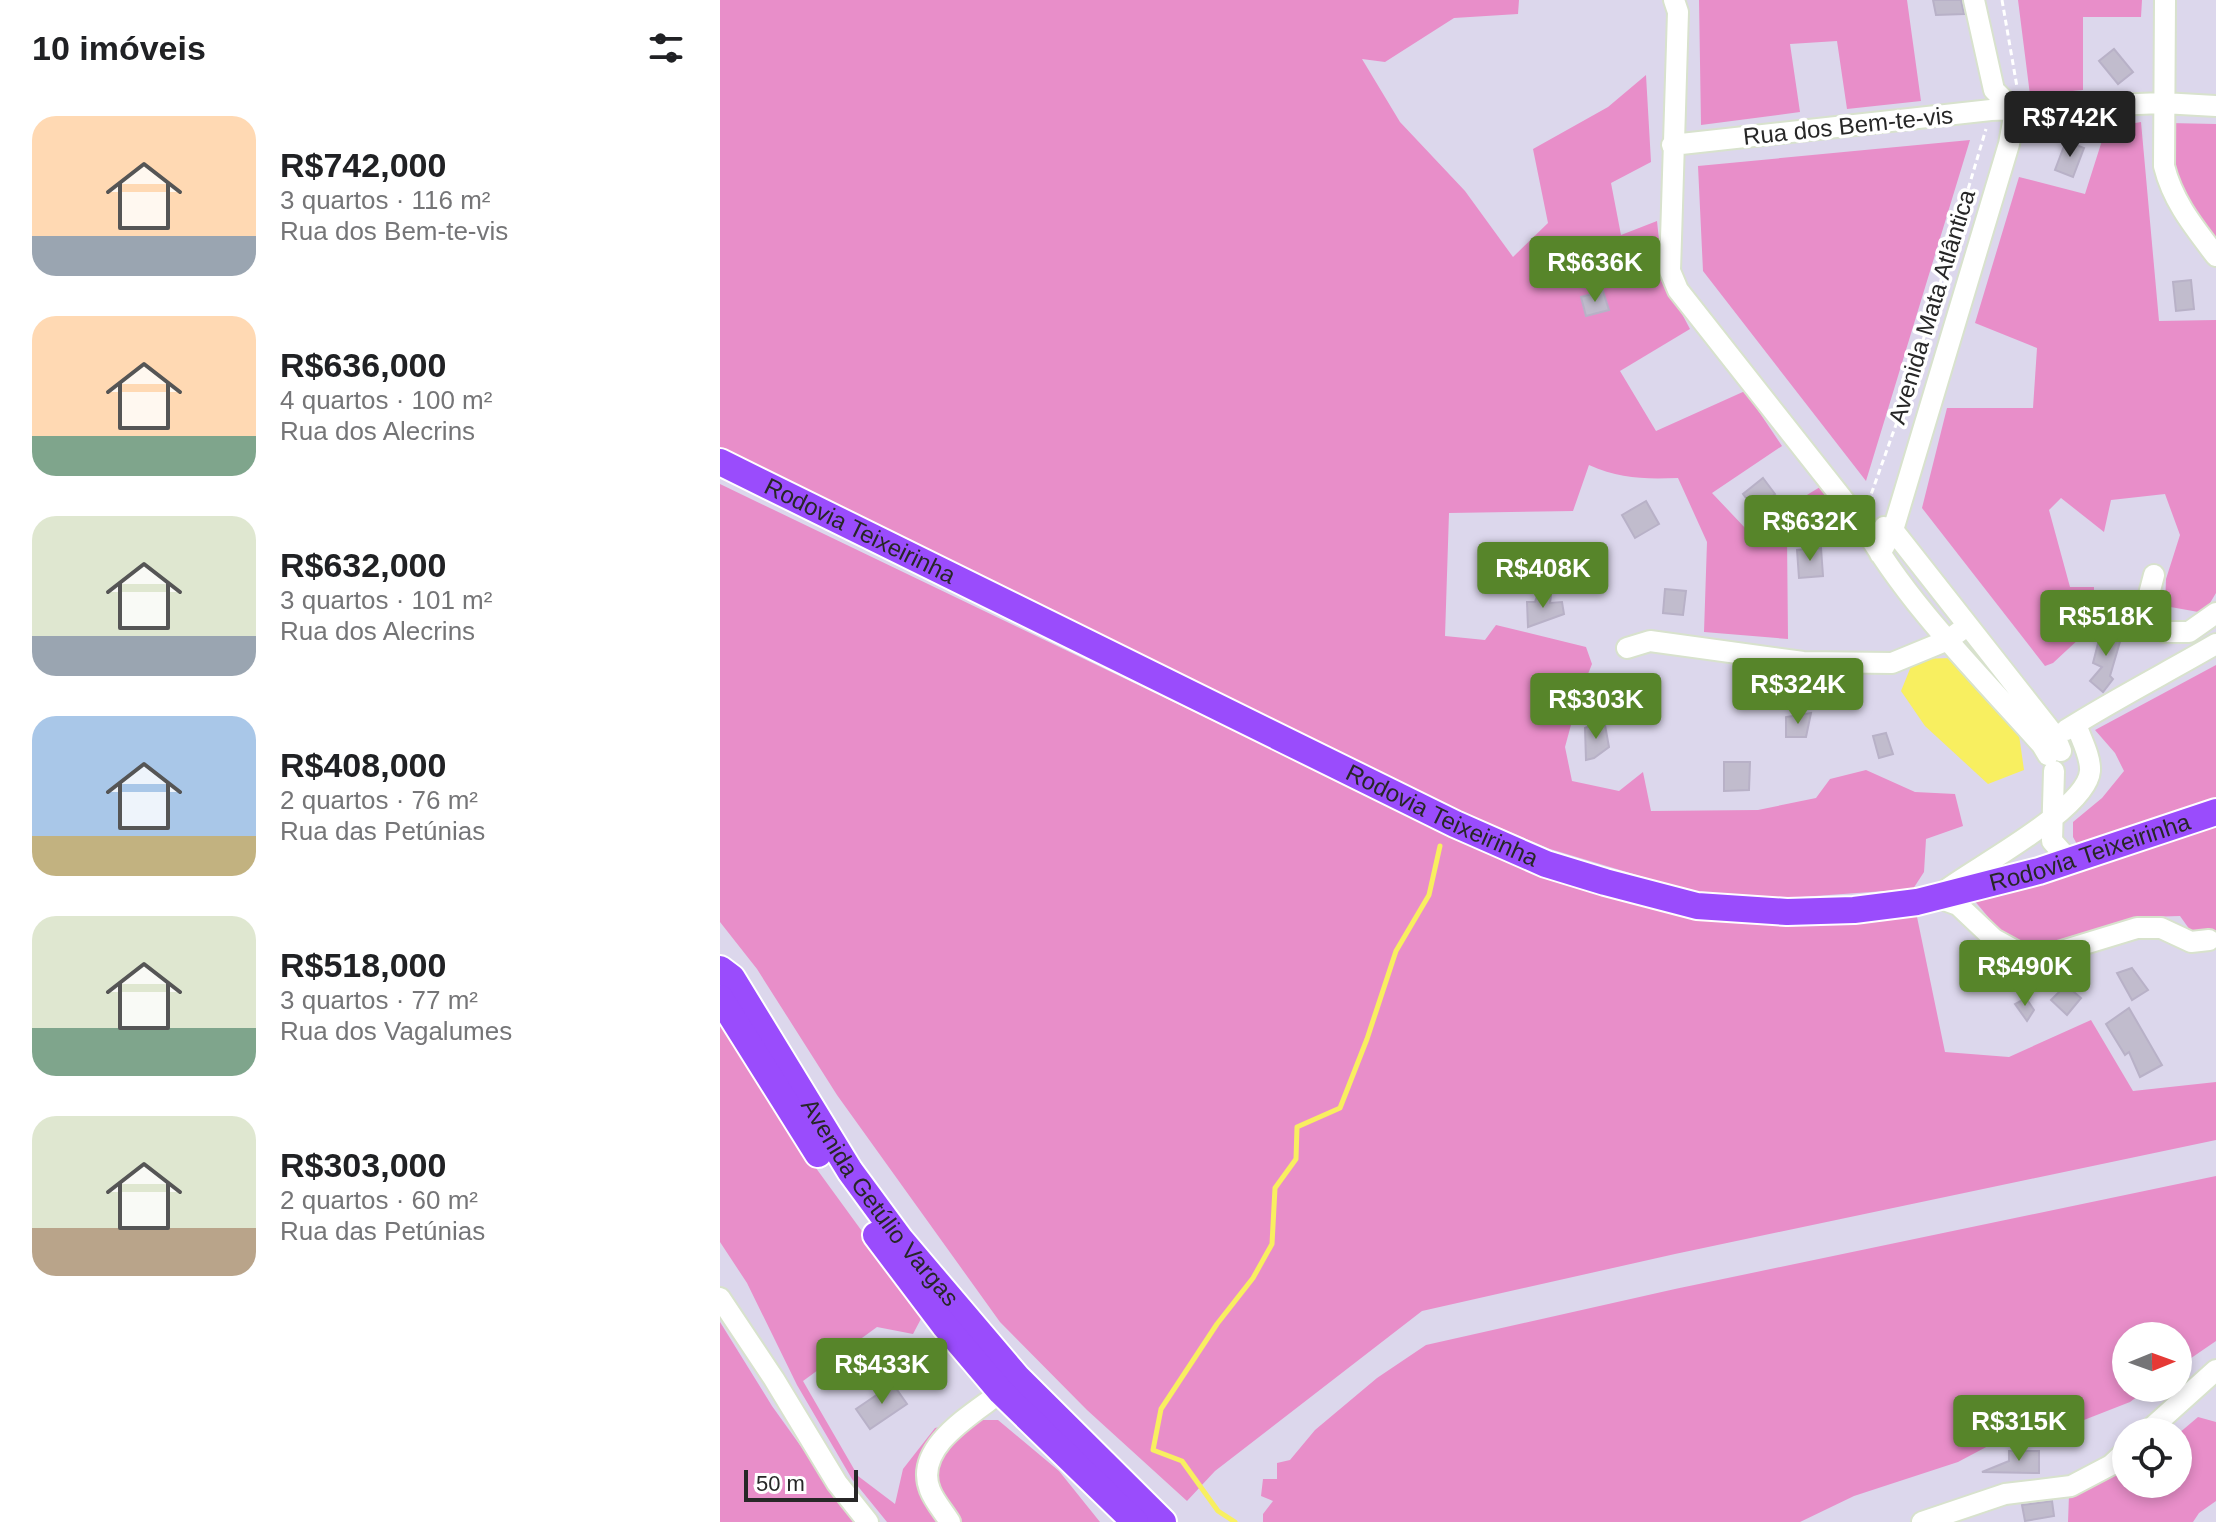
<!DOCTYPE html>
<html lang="pt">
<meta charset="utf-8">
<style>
body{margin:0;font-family:Arial,sans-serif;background:#f2f2f2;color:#202124;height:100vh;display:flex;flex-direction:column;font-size:30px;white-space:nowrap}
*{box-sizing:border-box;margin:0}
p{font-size:26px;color:#757577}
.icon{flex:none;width:44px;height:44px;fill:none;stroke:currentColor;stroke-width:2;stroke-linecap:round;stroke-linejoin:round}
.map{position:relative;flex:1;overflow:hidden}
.panel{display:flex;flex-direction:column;background:#fff;width:720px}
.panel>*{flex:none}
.needle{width:52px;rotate:89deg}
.buttons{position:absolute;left:1392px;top:1322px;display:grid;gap:16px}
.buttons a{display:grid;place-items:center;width:80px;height:80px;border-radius:50%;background:#fff;box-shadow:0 4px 12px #0003;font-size:40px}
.scale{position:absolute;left:24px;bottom:20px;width:114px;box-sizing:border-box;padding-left:8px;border:4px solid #272727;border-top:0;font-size:22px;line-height:28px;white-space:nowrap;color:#272727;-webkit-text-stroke:6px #fff;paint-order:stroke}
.price{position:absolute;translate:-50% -68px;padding:0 18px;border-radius:8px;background:#57852a;color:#fff;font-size:26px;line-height:52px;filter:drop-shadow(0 2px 4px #0008)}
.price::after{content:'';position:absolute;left:50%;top:48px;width:24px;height:18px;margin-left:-12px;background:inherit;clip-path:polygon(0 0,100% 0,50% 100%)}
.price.active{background:#222;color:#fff}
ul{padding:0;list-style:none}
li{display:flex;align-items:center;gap:24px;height:200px;padding:0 32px}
li span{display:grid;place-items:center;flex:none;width:224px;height:160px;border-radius:24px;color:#555}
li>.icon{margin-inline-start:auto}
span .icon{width:96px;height:96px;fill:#fffc;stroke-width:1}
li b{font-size:34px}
h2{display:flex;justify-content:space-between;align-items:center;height:96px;padding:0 32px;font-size:34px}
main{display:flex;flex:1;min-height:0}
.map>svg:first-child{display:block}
</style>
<main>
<section class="panel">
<h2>10 imóveis<svg class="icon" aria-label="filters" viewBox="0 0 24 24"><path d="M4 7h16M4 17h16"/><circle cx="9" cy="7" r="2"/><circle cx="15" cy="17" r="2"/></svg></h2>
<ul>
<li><span style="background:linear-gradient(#ffd9b3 75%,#9aa5b1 0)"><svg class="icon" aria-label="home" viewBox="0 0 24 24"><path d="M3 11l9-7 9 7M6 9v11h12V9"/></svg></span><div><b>R$742,000</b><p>3 quartos · 116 m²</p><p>Rua dos Bem-te-vis</p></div></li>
<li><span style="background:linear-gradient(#ffd9b3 75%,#7fa58c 0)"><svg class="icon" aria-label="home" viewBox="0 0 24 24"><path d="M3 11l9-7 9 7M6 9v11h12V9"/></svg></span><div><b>R$636,000</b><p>4 quartos · 100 m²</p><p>Rua dos Alecrins</p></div></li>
<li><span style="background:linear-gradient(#dfe7d0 75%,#9aa5b1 0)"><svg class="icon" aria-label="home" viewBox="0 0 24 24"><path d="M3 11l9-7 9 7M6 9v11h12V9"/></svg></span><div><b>R$632,000</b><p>3 quartos · 101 m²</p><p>Rua dos Alecrins</p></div></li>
<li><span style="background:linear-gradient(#a9c7e8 75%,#c2b280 0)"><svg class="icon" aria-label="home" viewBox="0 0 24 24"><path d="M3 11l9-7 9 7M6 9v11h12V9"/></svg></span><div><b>R$408,000</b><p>2 quartos · 76 m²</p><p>Rua das Petúnias</p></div></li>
<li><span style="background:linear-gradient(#dfe7d0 70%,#7fa58c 0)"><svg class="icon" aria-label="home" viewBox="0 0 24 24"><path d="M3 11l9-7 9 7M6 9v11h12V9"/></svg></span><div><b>R$518,000</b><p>3 quartos · 77 m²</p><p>Rua dos Vagalumes</p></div></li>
<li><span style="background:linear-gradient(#dfe7d0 70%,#b9a48a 0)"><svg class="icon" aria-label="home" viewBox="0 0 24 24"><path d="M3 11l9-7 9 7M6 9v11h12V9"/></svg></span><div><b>R$303,000</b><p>2 quartos · 60 m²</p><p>Rua das Petúnias</p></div></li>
</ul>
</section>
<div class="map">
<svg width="1496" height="1522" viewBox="0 0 1496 1522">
<rect width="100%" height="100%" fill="#dcd7ec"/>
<path fill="#e88ec9" d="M0,0H799L798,14L734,18L665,62L642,59L680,122L745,191L793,257L828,223L813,149L888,107L926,75L931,162L891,183L901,235L937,221L943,278L970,329L900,371L936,431L1025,391L1062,446L992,493L1028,531L1100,487L1126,520L1116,531L1067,536L1068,639L984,632L987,542L958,478C924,479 900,479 869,465L853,511L729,513L725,636L765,640L776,625L866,647L872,664L858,699L845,747L852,781L899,791L923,772L931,811L1038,810L1096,798L1110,779L1146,770L1195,792L1235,794L1243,826L1206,839L1204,872L1193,889L1067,898L980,894L830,849L745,813L0,448Z
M979,0H1187L1201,101L1127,109L1117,41L1070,44L1080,112L981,125Z
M1298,0H1422L1421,17H1363V90L1310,95Z
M1421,122L1439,321L1496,320V593L1484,613L1445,606L1446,579L1460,535L1445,494L1391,500L1384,532L1341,498L1329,510L1350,587H1374V625L1333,663L1325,666L1202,508L1227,408H1313L1317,348L1255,323L1299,177L1365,194L1386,128Z
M1449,123L1496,124V237L1452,183Z
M1250,140L1146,481L983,271L978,166Z
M0,484L724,832L916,901L1196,912L1225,1052L1289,1057L1371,1020L1413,1091L1496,1082V1140L955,1254L702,1311L495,1471L467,1501L367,1410L280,1322L117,1095L37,969L0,922Z
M1496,665V800L1358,846L1353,837V822L1382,798L1404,771L1395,753L1375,730Z
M1496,826V934L1475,937L1460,916L1424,917L1322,949L1285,937L1253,899Z
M0,1010L85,1153L203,1315L193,1334L157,1327L83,1381L138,1476L175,1504L183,1469L215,1428L252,1420H278L339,1471L380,1522H167L132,1479L77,1385L27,1283L0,1242Z
M1496,1176V1341L1458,1367V1336H1406V1388H1429L1410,1402L1323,1436L1270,1445L1238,1462L1134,1496L1080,1522H543V1514L553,1501L541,1496L543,1479H557V1463L570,1460L595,1430L657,1378L706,1345L955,1289Z
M0,1322L52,1406L135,1522H0Z
M1478,1417L1496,1422V1501L1479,1513L1473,1522H1348L1349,1495L1406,1465V1484H1458V1434Z"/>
<path fill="#f8ef60" d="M1234,658L1298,728L1304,770L1268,784L1205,726L1181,691L1194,659Z"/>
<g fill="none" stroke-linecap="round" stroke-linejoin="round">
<path stroke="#f8ef60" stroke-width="5" d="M515,1522L498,1511L462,1461L433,1450L441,1409L497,1324L533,1278L552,1244L555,1188L576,1159L577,1127L620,1108L647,1039L676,951L709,895L720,846"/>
</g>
<path fill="#c1bccd" stroke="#b8b1c7" stroke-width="2" d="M1213,0H1241L1244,14L1216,15Z
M1394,49L1413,72L1398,84L1379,61Z
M1346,141L1364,148L1353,177L1335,170Z
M1471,280L1474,309L1456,311L1453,282Z
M883,291L889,310L866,316L861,297Z
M1043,478L1055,494L1035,510L1023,494Z
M926,501L939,524L915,538L902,515Z
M1101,548L1103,576L1079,578L1077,550Z
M945,589L966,591L963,615L943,613Z
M831,595L830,603L842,602L844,614L808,627L807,602H815L817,596Z
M1382,628L1402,635L1390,676L1393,679L1383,692L1370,681L1382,667L1373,663Z
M1091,713L1086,737H1066V717Z
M872,725H885L889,747L874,758L866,760L865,728Z
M1166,733L1173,754L1159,758L1153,736Z
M1004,762H1030L1029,790L1004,791Z
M1412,968L1428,990L1412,1000L1397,973Z
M1346,985L1361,998L1347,1015L1331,1000Z
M1306,998L1314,1010L1307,1021L1295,1004Z
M1409,1008L1442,1065L1420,1077L1409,1052L1405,1055L1386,1024Z
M173,1384L187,1404L150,1429L136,1409Z
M1289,1451H1319V1473L1262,1472L1289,1461Z
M1332,1501L1334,1516L1305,1521L1302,1505Z"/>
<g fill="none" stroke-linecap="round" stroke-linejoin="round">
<g stroke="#d8e2cd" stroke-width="24">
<path id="minor" d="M954,0L958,12L950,271L958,290L1141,522C1188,605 1259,674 1322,745L1328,755
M1445,0L1444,166C1453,202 1474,227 1496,256
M952,145L1271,110L1443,103L1496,106
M1164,527L1173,530L1335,736L1341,751
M1160,554L1173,530L1289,144L1295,111L1274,90L1254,0
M1434,575L1428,598V616L1445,632H1469L1496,613
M907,648L930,641L1083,662L1172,663L1228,640L1247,626
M1346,730C1395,699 1446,673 1496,644
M1334,771L1332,841L1349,860
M1226,890C1256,867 1367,809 1370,771C1371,756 1360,737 1356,724
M1216,897L1238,905L1274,939L1305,956L1321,957L1335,953L1417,928H1441L1471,942L1489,940
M0,1298L54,1379L117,1483L148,1522
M1427,1432L1496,1370
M230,1522C224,1512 214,1501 210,1490C193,1447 253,1414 281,1392
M1202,1522L1285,1494L1351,1486L1391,1465L1406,1451"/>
</g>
<g stroke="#fff" stroke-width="30">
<g id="major">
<path id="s1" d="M0,462L735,824L826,864L885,882L977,906L1067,912L1134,910L1197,902L1319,871L1496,812"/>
<path id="s2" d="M0,969L12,978L130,1171L180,1239L297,1377L443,1522"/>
<path d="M0,998L98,1154"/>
<path d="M156,1235L224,1325L281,1392L415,1522"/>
</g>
</g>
<path stroke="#fff" stroke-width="3" stroke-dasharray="6 4" stroke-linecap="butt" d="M1282,0L1297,87
M1148,503L1188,391L1266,129"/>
<use href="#minor" stroke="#fff" stroke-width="20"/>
<use href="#major" stroke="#9a4cfc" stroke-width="26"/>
</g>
<g text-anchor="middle" stroke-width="7" stroke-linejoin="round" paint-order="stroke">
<g font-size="24" fill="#272727" stroke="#fff">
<text transform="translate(1128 126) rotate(-6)" y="8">Rua dos Bem-te-vis</text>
<text transform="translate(1212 307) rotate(-73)" y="8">Avenida Mata Atlântica</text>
<text dy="8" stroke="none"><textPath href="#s1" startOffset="156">Rodovia Teixeirinha</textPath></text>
<text dy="8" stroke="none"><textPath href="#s1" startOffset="804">Rodovia Teixeirinha</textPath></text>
<text dy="8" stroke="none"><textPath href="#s1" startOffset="1476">Rodovia Teixeirinha</textPath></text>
<text dy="8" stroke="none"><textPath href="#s2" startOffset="284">Avenida Getúlio Vargas</textPath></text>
</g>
</g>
</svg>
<div class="buttons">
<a><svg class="needle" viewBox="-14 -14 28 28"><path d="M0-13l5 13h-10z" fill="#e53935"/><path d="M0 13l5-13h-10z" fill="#757577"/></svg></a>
<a><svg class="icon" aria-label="locate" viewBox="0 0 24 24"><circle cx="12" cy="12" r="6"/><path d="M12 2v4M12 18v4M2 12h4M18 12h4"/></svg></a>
</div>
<div class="scale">50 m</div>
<b class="price active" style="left:1350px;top:159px">R$742K</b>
<b class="price" style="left:875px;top:304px">R$636K</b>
<b class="price" style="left:1090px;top:563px">R$632K</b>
<b class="price" style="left:823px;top:610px">R$408K</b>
<b class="price" style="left:1386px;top:658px">R$518K</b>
<b class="price" style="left:1078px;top:726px">R$324K</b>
<b class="price" style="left:876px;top:741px">R$303K</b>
<b class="price" style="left:1305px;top:1008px">R$490K</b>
<b class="price" style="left:162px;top:1406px">R$433K</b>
<b class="price" style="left:1299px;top:1463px">R$315K</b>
</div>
</main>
